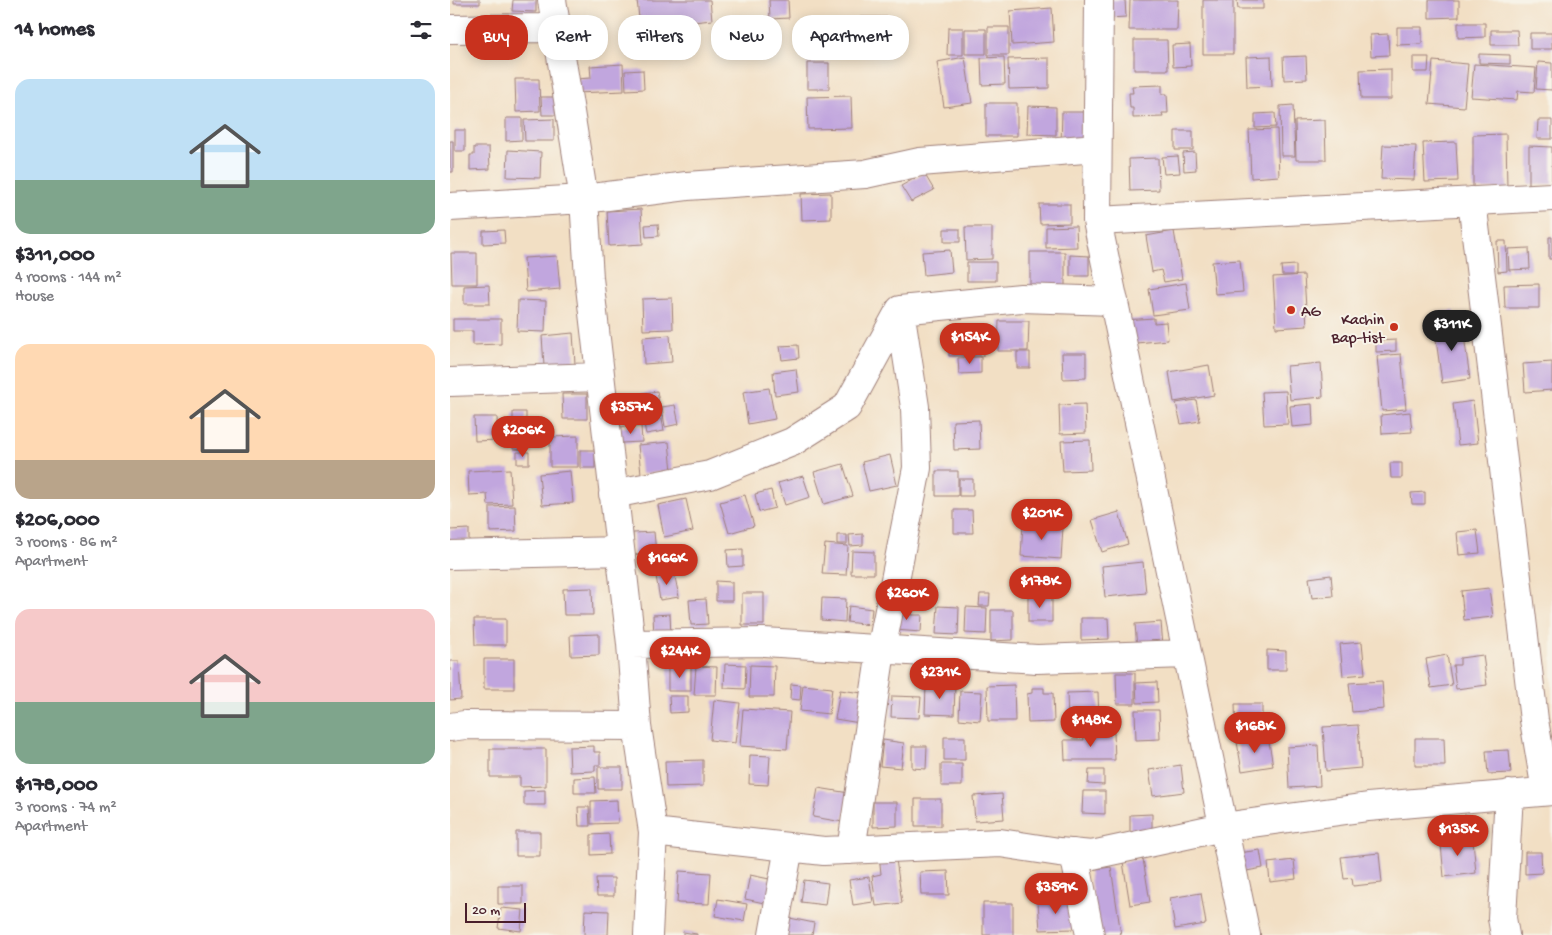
<!DOCTYPE html>
<meta charset="utf-8">
<style>
body{margin:0;font-family:"Gochi Hand",sans-serif;background:#f2f2f3;color:#2b2b33;height:100vh;display:flex;flex-direction:column;font-size:19px;white-space:nowrap}
*{box-sizing:border-box;margin:0}
p{font-size:16px;color:#7c7c81}
.icon{flex:none;width:28px;height:28px;fill:none;stroke:currentColor;stroke-width:2;stroke-linecap:round;stroke-linejoin:round}
.map{position:relative;flex:1;overflow:hidden}
.drawer{display:flex;flex-direction:column;background:#fff;width:450px}
.drawer>*{flex:none}
.guide{position:absolute;left:15px;top:15px;width:475px;height:45px;display:flex;gap:10px}
.scale{position:absolute;left:15px;bottom:12px;width:61px;box-sizing:border-box;padding-left:5px;border:2px solid #4a1f2b;border-top:0;font-size:14px;line-height:18px;white-space:nowrap;color:#4a1f2b;-webkit-text-stroke:4px #f7f3e8;paint-order:stroke}
.price{position:absolute;translate:-50% -42px;padding:0 11px;border-radius:18px;background:#c8321e;color:#fff;font-size:16px;line-height:32px;filter:drop-shadow(0 1px 2px #0008)}
.price::after{content:'';position:absolute;left:50%;top:30px;width:15px;height:11px;margin-left:-8px;background:inherit;clip-path:polygon(0 0,100% 0,50% 100%)}
.price.selected{background:#222;color:#fff}
ul{padding:0;list-style:none}
li{display:grid;align-content:center;gap:10px;height:265px;padding:0 15px}
li span{display:grid;place-items:center;height:155px;border-radius:15px;color:#555}
li>.icon{margin-inline-start:auto}
span .icon{width:90px;height:90px;fill:#fffc;stroke-width:1}
li b{font-size:21px}
h2{display:flex;justify-content:space-between;align-items:center;height:60px;padding:0 15px;font-size:21px}
.chip{padding:0 18px;border-radius:20px;background:#fff;box-shadow:0 2px 12px #0003;font-size:18px;line-height:45px}
.chip.selected{background:#c8321e;color:#fff}
main{display:flex;flex:1;min-height:0}
.map>svg:first-child{display:block}
</style>
<main>
<section class="drawer">
<h2>14 homes<svg class="icon" aria-label="filters" viewBox="0 0 24 24"><path d="M4 7h16M4 17h16"/><circle cx="9" cy="7" r="2"/><circle cx="15" cy="17" r="2"/></svg></h2>
<ul>
<li><span style="background:linear-gradient(#bfe0f5 65%,#7fa58c 0)"><svg class="icon" aria-label="home" viewBox="0 0 24 24"><path d="M3 11l9-7 9 7M6 9v11h12V9"/></svg></span><div><b>$311,000</b><p>4 rooms · 144 m²</p><p>House</p></div></li>
<li><span style="background:linear-gradient(#ffd9b3 75%,#b9a48a 0)"><svg class="icon" aria-label="home" viewBox="0 0 24 24"><path d="M3 11l9-7 9 7M6 9v11h12V9"/></svg></span><div><b>$206,000</b><p>3 rooms · 86 m²</p><p>Apartment</p></div></li>
<li><span style="background:linear-gradient(#f6c9c9 60%,#7fa58c 0)"><svg class="icon" aria-label="home" viewBox="0 0 24 24"><path d="M3 11l9-7 9 7M6 9v11h12V9"/></svg></span><div><b>$178,000</b><p>3 rooms · 74 m²</p><p>Apartment</p></div></li>
</ul>
</section>
<div class="map">
<svg width="1102" height="935" viewBox="0 0 1102 935">
<rect width="100%" height="100%" fill="#f7f3e8"/>
<filter id="ink" filterUnits="userSpaceOnUse"><feTurbulence type="fractalNoise" baseFrequency=".02" numOctaves="2"/><feDisplacementMap in="SourceGraphic" scale="10" xChannelSelector="R" yChannelSelector="G"/><feConvolveMatrix kernelMatrix="1 2 1 2 8 2 1 2 1" color-interpolation-filters="sRGB"/></filter>
<filter id="wash" filterUnits="userSpaceOnUse"><feTurbulence type="fractalNoise" baseFrequency=".0096" numOctaves="4" result="noise"/><feDisplacementMap in="SourceGraphic" scale="20" xChannelSelector="R" yChannelSelector="G"/><feGaussianBlur stdDeviation="1.12" result="paint"/><feColorMatrix in="noise" values="0 0 0 0 0 0 0 0 0 0 0 0 0 0 0 0 0 1.4 0 .05"/><feComposite in="paint" operator="in"/></filter>
<g filter="url(#wash)">
<rect width="100%" height="100%" fill="#f2dfc4"/>
<g id="blocks">
<path fill="#c1a6de" d="M4,0H30V4H4Z
M63,0H86V12L62,11Z
M187,0H260L262,20L234,23L236,41L192,45Z
M319,0H338L339,18L320,19Z
M658,0H675L676,17L659,18Z
M680,0H728L727,30H679Z
M753,0H783V54H753Z
M787,0H813V9H788Z
M979,0H1009V17L979,18Z
M602,8L604,42L562,45L560,11Z
M410,17H442V52H409Z
M1008,23H1035V37L1008,38Z
M538,27H559V55H538Z
M947,27H972V44L947,45Z
M498,28H513V55H497Z
M515,29H536V54H515Z
M1041,30H1067L1068,45H1041Z
M1080,33H1102V49H1080Z
M938,34L939,55L921,56L920,35Z
M684,40H717L718,70H684Z
M740,44L741,66L723,67L722,45Z
M1029,54L1060,55V64L1029,63Z
M821,56L822,86L797,87L796,57Z
M856,56L857,79L834,80L833,57Z
M515,57L522,103L494,107L487,62Z
M554,57L555,84L532,85L531,58Z
M963,57H979L978,72H963Z
M599,58V88L559,89L558,59Z
M983,61L1018,64L1014,107L979,104Z
M1088,62L1102,63V90L1086,89Z
M357,63H379V89H357Z
M173,64L174,91L126,93V79L141,78L140,66Z
M1024,64L1086,68L1084,92L1068,91L1067,100L1021,97Z
M941,69V99H911L910,70Z
M193,70L194,89L176,90L175,71Z
M65,79H89L90,111L66,112Z
M712,85V94H717L718,113H712L713,117L683,118V108H680L679,93H683L682,86Z
M401,96L402,128L358,129L357,97Z
M91,97H107V115H92Z
M536,103H567V136H536Z
M843,105L845,156H831L830,106Z
M578,106L606,107V135L577,134Z
M612,112H634V144H611Z
M825,113L826,127L805,128V114Z
M56,118H72V140L56,141Z
M104,119V141H75L74,120Z
M875,120L876,160H846L845,121Z
M1088,120H1102V139H1087Z
M827,129L829,176L801,178L799,130Z
M5,130H15V151H5Z
M725,131H743V150H725Z
M1056,134L1057,189H1023V135Z
M0,141H3V172H0Z
M1006,142L1008,181L975,182L973,143Z
M933,145L966,146L964,180L931,179Z
M1079,146L1102,147V184H1079Z
M24,147H39L40,169L20,170V155H24Z
M58,150L91,152L90,178L57,177Z
M745,152L746,170L734,171L733,153Z
M728,156L730,173L714,174L712,157Z
M708,158L709,190L680,191L679,159Z
M474,173L484,190L461,202L451,186Z
M381,193V219L352,220L351,194Z
M589,204H620V223L590,224Z
M191,209L193,244L159,246L157,211Z
M208,224L209,236L196,237L195,225Z
M626,226L627,247L596,248V227Z
M515,227H542V259L516,260Z
M494,229H510V242H494Z
M54,230L55,243L33,244V231Z
M724,231L732,279L714,282L711,270L702,272L696,236Z
M1099,237H1102V259H1099Z
M1047,241H1056L1057,271L1048,272Z
M1079,248L1080,269L1059,270L1058,249Z
M500,250L502,272L474,275L472,252Z
M580,252H615V287H580Z
M1,253H27V284H2Z
M620,255L639,256V276H620Z
M107,256L110,289L76,292L74,258Z
M790,260L793,292L765,294L762,262Z
M517,262H546V281H517Z
M846,265V275H832L831,266Z
M854,275L857,326L826,328L823,277Z
M736,283L740,310L703,315L699,289Z
M1089,284V308H1055L1054,285Z
M39,285L40,304H14V286Z
M222,298L223,329L193,330L192,299Z
M68,300L96,301L95,332L67,331Z
M1004,311L1005,321L992,323L990,312Z
M704,318V323L716,322L718,340L676,344L674,320Z
M3,319H51V344L23,345V331H3Z
M549,321H579L578,351H548Z
M1012,321L1020,379L992,383L984,325Z
M499,330H532L533,356H499Z
M123,333L125,364L94,366L92,336Z
M220,335L222,362L194,364L193,337Z
M946,340V351L926,352V341Z
M348,345L349,358L332,360L330,346Z
M567,352H580V368H567Z
M612,353H636V378L613,379Z
M951,354L956,409L932,411L927,356Z
M531,357V373L509,374L508,358Z
M1102,362V390L1075,392L1073,364Z
M871,363L873,397L840,400L837,366Z
M759,365L764,395L724,402L719,372Z
M346,369L349,392L325,395L323,372Z
M319,388L325,419L298,424L293,392Z
M207,391L214,431L196,434L188,394Z
M836,391L838,424L814,425L812,392Z
M112,394H137V419H113Z
M746,400L750,421L731,424L726,403Z
M1023,401L1028,443L1008,445L1003,404Z
M635,404L636,433L610,434L609,405Z
M862,404L863,425L842,427L840,406Z
M225,405L229,424L215,427L212,407Z
M63,412H76V432H63Z
M960,412L962,432L932,434L931,415Z
M24,417H47L48,440L25,441Z
M529,420L530,449L504,450L503,421Z
M191,426L192,442L171,443L170,427Z
M63,435H76V450L63,449Z
M128,436V467H100V437Z
M640,440L641,470L613,471L611,441Z
M219,442L222,471L191,474L188,445Z
M130,450H145V468H130Z
M67,452H79V464H67Z
M440,455L447,485L419,491L412,462Z
M940,463H952V478H941Z
M393,464L403,496L374,504L364,472Z
M60,469L62,504L38,505L37,494L19,495L18,471Z
M120,471L123,503L92,505L89,474Z
M486,471H508V496H486Z
M353,476L360,497L335,505L328,483Z
M509,479H523V496H509Z
M321,490L325,508L309,512L305,494Z
M975,492V504H962L961,493Z
M295,495L304,526L279,533L270,502Z
M236,499L243,531L214,537L208,505Z
M65,506L66,531L40,532V507Z
M504,510H522L523,533H504Z
M669,512L678,544L652,552L642,520Z
M573,524L613,527L611,559L571,556Z
M19,529V541L0,542V530Z
M1027,530L1030,553L1009,555L1007,532Z
M204,532L206,553L184,555L183,533Z
M413,534V545L400,546L399,535Z
M387,535H397V544H387Z
M375,544L398,546L396,575L372,574Z
M293,549V566L278,567L277,550Z
M402,551L424,552V574H401Z
M693,562L696,593L655,597L652,566Z
M224,572L229,597L210,600L206,576Z
M881,575L883,596L862,598L859,578Z
M266,581L282,582V601H266Z
M142,588L143,615H114L113,589Z
M1039,588L1043,617L1014,620L1011,591Z
M292,593H314V625H292Z
M530,594H540L539,606H529Z
M578,596H602V622H578Z
M372,598L396,599L395,622L371,620Z
M256,599L258,624L241,625L239,600Z
M399,606L422,609L420,625L397,622Z
M488,606L509,607L508,635L486,634Z
M446,607L461,608V615H472L471,632L444,630Z
M516,607L537,608L536,634L515,633Z
M541,610H563V640L541,641Z
M220,614L221,636L204,637L203,615Z
M631,618H658L659,639L631,640Z
M24,619H56V645H25Z
M711,622L713,646L687,648L685,624Z
M149,634V655L121,656L120,635Z
M912,642L915,674L893,676L890,644Z
M817,650L836,651V670H817Z
M997,655L1002,685L981,688L976,659Z
M1033,655L1037,685L1006,689L1003,665H1010V658Z
M34,659H64V689H34Z
M0,661H9L11,699L0,700Z
M275,664L296,665L295,689L274,688Z
M300,665L325,666L324,697H299Z
M246,666L267,667L266,695H244Z
M218,667H241V691H218Z
M666,673H685V704H667Z
M932,681L934,709L902,712L899,683Z
M707,682L708,702L687,703L686,683Z
M341,684L351,685L350,700L340,699Z
M353,685L382,688L379,714L350,711Z
M476,685L505,686L504,715L475,714Z
M564,685L565,721H538L537,686Z
M582,688H594V693H603L604,722L578,723L577,694L582,693Z
M390,690L420,694L416,724L385,719Z
M510,691L532,692L530,721L509,719Z
M648,692L649,719L618,720L617,693Z
M219,696H238V712L220,713Z
M442,696L471,697L469,718L441,717Z
M264,700L290,703L285,743L260,740Z
M785,704H812V734L786,735Z
M293,709L340,712L337,749L290,746Z
M685,710H709L710,739L686,740Z
M908,725L911,768L876,771L873,727Z
M664,733L665,760H615L614,740H634L633,734Z
M818,736L823,766L792,771L787,742Z
M494,737H515V760H494Z
M965,738H994L995,766H965Z
M433,740L454,743L451,768L430,766Z
M868,745L870,786L839,788L837,747Z
M144,746V752H150V765H145V771L120,772L119,747Z
M462,746H477L476,769L462,768Z
M40,749H96V786L70,787V777H40Z
M1059,750L1061,773L1038,774L1036,751Z
M300,755L320,756L318,785L299,784Z
M253,760V786L216,787L215,761Z
M491,764H512V786H491Z
M731,765L734,792L703,796L699,770Z
M148,767H172V789H148Z
M639,770H654V785L638,784Z
M145,777L146,793H124V778Z
M368,788L399,793L393,822L363,817Z
M95,790V805H74V791Z
M633,791H655V814L632,813Z
M552,794L554,819L525,821L523,796Z
M465,799H491V826H465Z
M167,800L168,823L141,824V801Z
M423,802H447V826L423,827Z
M128,807H139L140,826H129Z
M702,814V831L680,832V815Z
M66,832H90V856H66Z
M159,834L160,854L141,855V835Z
M1014,835L1015,841L1023,840L1026,873L994,877L991,844L998,843V837Z
M810,850L813,868L791,872L788,853Z
M445,852L452,903L426,906L422,876L431,874L429,854Z
M1075,852H1091L1092,873L1075,874Z
M929,853L932,883L903,886L902,878L894,879L891,857Z
M693,859L700,902L680,905L673,862Z
M844,860L846,879L820,882L818,863Z
M661,867L671,935H648L639,870Z
M229,871L261,873L259,904L227,903Z
M498,871L499,895H471L470,872Z
M300,875L324,880L319,904L295,899Z
M419,877L423,902L403,905L399,880Z
M146,878H164V896H147Z
M354,880L378,883L375,905L351,902Z
M48,886H73V904H48Z
M751,893L756,924L725,929L720,898Z
M268,899L297,904L294,921L265,916Z
M623,901L624,929L590,930L588,902Z
M533,903H563V935H533Z
M51,908L73,910L71,931L48,928Z
M135,910L159,911L158,935H134Z
M335,917L364,923L362,935H334Z
M233,932L247,934V935H233Z"/>
</g>
</g>
<g filter="url(#ink)">
<use href="#blocks" fill-opacity="0" stroke="#9e7f78" stroke-width="1"/>
<g fill="none" stroke-linecap="round" stroke-linejoin="round">
<g stroke="#9e7f78" stroke-width="30">
<path id="minor" d="M102,0L134,199L139,278L181,644L187,726L203,832L198,935
M649,0L647,221L796,935
M0,29L105,28
M1022,201L1084,720L1096,791
M0,207L134,199L237,186L415,174L470,162L647,148
M647,221L1102,197
M0,382L149,377
M163,494L260,475L342,442L397,407L450,310
M0,555L170,551
M181,644L314,642L587,659L736,654
M0,727L15,725L187,726
M203,832L374,851L550,843L609,852L642,855L773,827L918,807L1102,791
M401,850L431,651L467,468L465,407L450,310L571,298L664,301
M624,853L640,935
M323,935L339,847
M1055,935L1052,918L1059,794"/>
</g>
<use href="#minor" stroke="#fff" stroke-width="28"/>
</g>
</g>
<g fill="#c8321e" stroke="#f7f3e8" stroke-width="2">
<circle cx="841" cy="310" r="5"/>
<circle cx="944" cy="327" r="5"/>
</g>
<g text-anchor="middle" stroke-width="4" stroke-linejoin="round" paint-order="stroke">
<g font-size="16" fill="#4a1f2b" stroke="#f7f3e8" text-anchor="start">
<text x="851" y="316">AG</text>
<text x="934" y="324" text-anchor="end">Kachin<tspan x="934" dy="18">Bap-tist</tspan></text>
</g>
</g>
</svg>
<div class="scale">20 m</div>
<b class="price selected" style="left:1002px;top:352px">$311K</b>
<b class="price" style="left:520px;top:365px">$154K</b>
<b class="price" style="left:181px;top:435px">$357K</b>
<b class="price" style="left:73px;top:458px">$206K</b>
<b class="price" style="left:592px;top:541px">$201K</b>
<b class="price" style="left:217px;top:586px">$166K</b>
<b class="price" style="left:590px;top:609px">$178K</b>
<b class="price" style="left:457px;top:621px">$260K</b>
<b class="price" style="left:230px;top:679px">$244K</b>
<b class="price" style="left:490px;top:700px">$231K</b>
<b class="price" style="left:641px;top:748px">$148K</b>
<b class="price" style="left:805px;top:754px">$168K</b>
<b class="price" style="left:1008px;top:857px">$135K</b>
<b class="price" style="left:606px;top:915px">$359K</b>
<div class="guide">
<a class="chip selected">Buy</a>
<a class="chip">Rent</a>
<a class="chip">Filters</a>
<a class="chip">New</a>
<a class="chip">Apartment</a>
</div>
</div>
</main>
